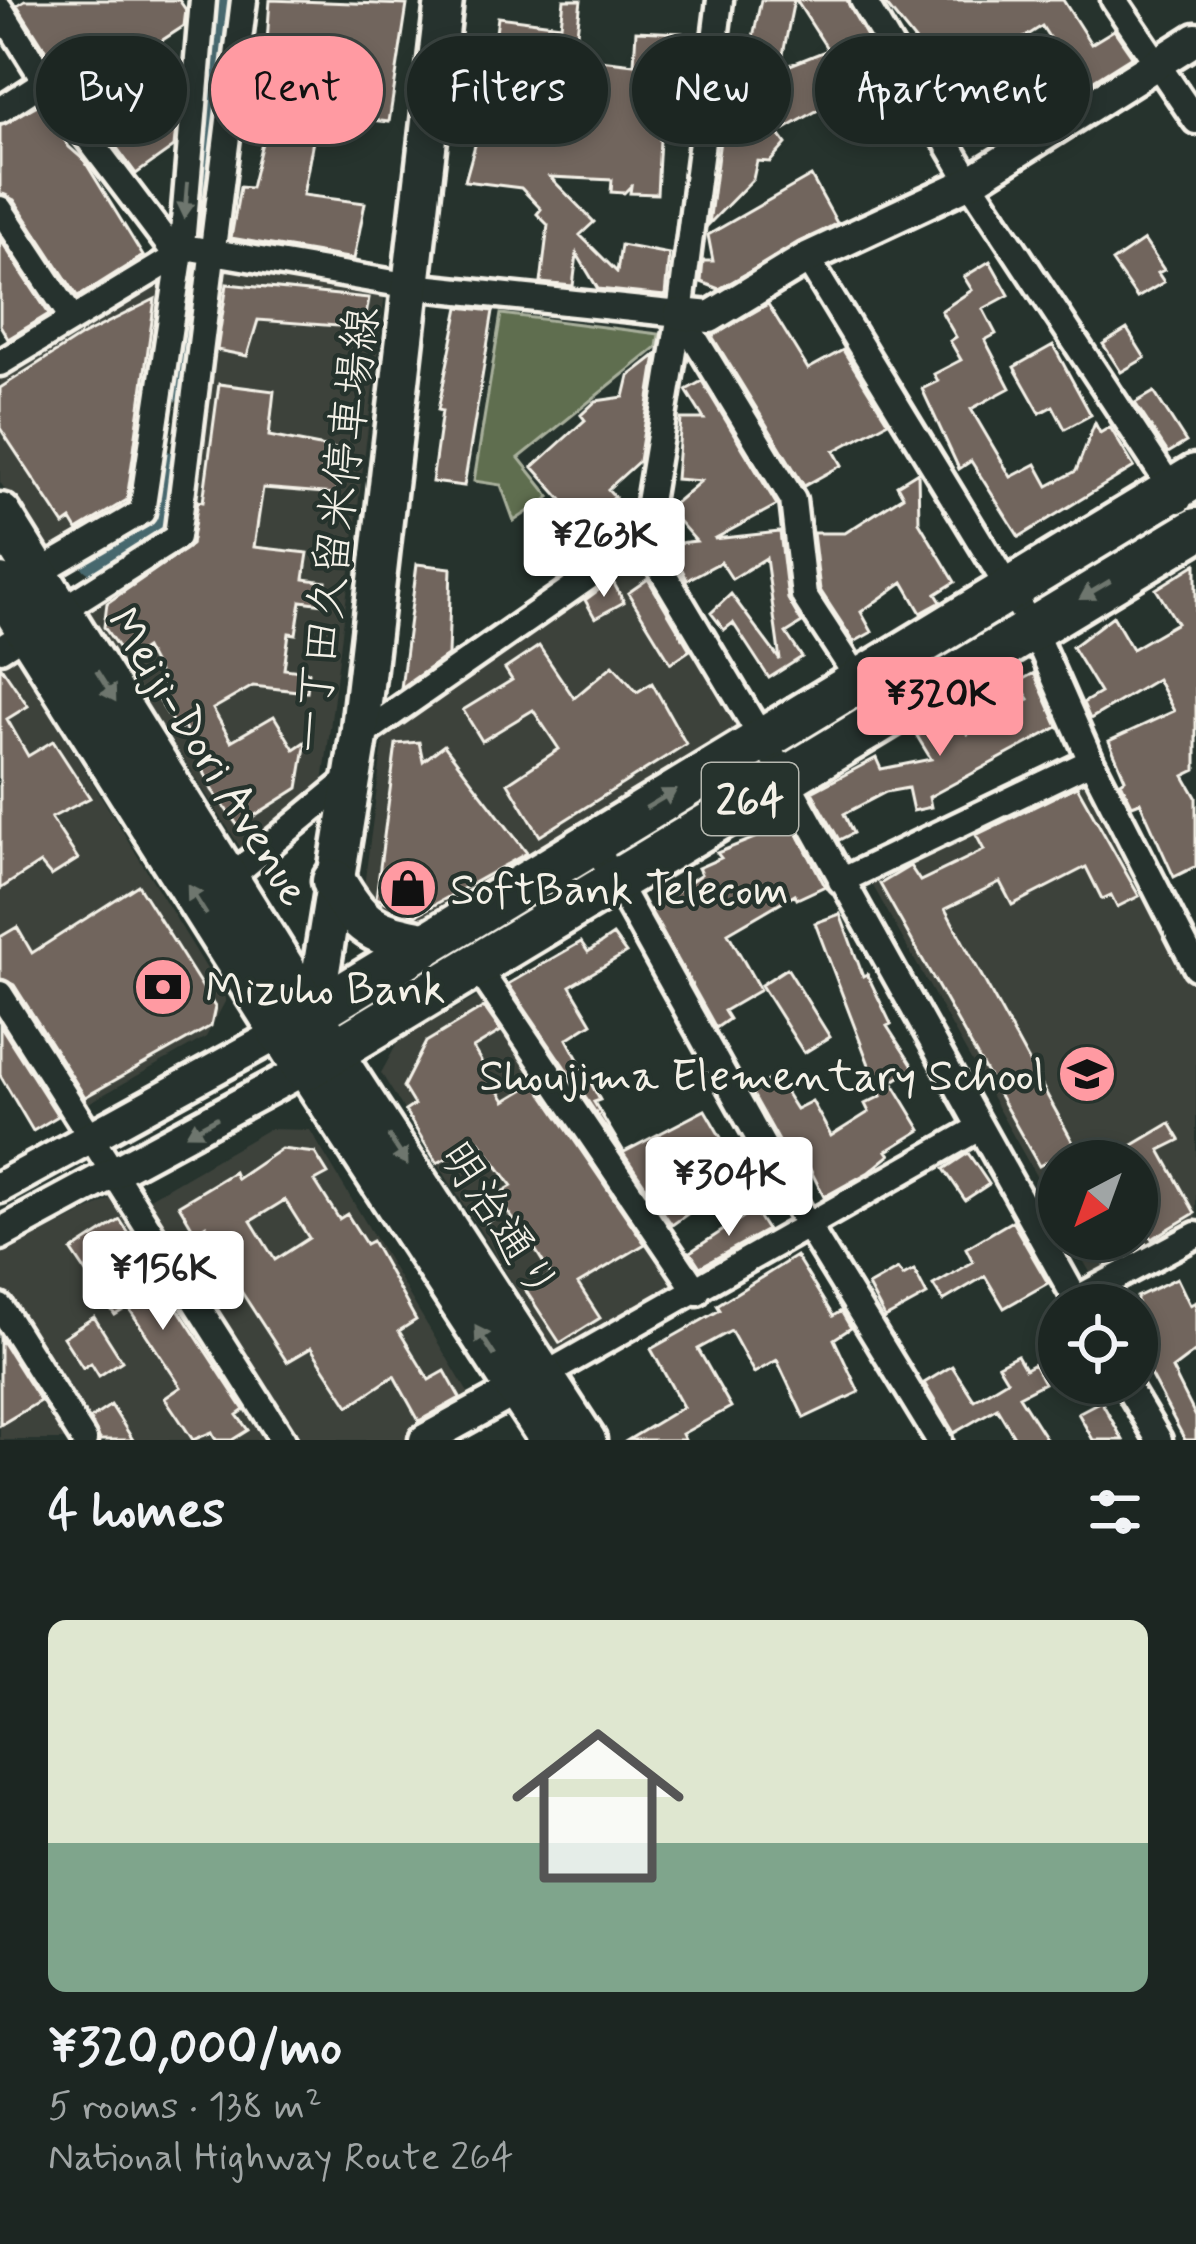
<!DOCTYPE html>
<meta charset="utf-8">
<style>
body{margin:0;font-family:Mynerve,"Klee One",sans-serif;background:#252e2a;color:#f1f3f6;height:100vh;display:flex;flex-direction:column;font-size:45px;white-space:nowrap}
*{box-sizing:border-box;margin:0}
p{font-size:39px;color:#a0a5a5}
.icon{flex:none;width:66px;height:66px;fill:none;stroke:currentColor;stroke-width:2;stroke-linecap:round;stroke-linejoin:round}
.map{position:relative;height:1440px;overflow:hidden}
.drawer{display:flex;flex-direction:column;background:#1c2622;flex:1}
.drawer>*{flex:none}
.hud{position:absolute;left:36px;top:36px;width:1125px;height:108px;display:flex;gap:24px}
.needle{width:78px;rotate:221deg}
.fabs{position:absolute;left:1038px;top:1140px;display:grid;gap:24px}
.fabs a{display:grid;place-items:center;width:120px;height:120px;border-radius:50%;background:#1c2622;box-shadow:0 6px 18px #0003,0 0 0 3px #3a4340;font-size:60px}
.price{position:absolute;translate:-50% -102px;padding:0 27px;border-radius:12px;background:#fff;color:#222;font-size:39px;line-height:78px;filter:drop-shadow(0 3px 6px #0008)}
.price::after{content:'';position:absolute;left:50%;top:72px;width:36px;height:27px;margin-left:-18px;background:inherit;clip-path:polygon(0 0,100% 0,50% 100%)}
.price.selected{background:#ff9aa2;color:#111}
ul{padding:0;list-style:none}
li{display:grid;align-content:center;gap:24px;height:636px;padding:0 48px}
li+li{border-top:3px solid #3a4340}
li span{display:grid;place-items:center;height:372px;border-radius:18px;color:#555}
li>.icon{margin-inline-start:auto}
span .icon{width:216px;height:216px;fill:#fffc;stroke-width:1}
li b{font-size:51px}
h2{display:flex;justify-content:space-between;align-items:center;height:144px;padding:0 48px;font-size:51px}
.pill{padding:0 42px;border-radius:54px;background:#1c2622;box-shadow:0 6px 18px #0003,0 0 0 3px #3a4340;font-size:42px;line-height:108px}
.pill.selected{background:#ff9aa2;color:#111}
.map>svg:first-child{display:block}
</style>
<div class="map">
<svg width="1196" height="1440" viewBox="0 0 1196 1440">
<rect width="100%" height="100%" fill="#26332d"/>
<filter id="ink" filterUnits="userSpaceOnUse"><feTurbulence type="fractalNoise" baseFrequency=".00833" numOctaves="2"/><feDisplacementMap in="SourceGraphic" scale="24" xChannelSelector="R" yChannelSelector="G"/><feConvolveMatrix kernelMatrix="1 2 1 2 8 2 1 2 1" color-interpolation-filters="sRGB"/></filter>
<g filter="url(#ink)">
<path fill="#3c423b" d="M223,268L385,293L323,784L240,847L86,608L186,540Z
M164,272L133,504L47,555L0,482V375Z
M642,557L748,732L420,935L362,901L384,736Z
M12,651L226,1000L206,1037L78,1109L0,982V658Z
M1088,773L1196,987V1222L1095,1281L1071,1239H1137V1161H1059V1217L868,877Z
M486,992L680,1289L557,1354L381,1073L399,1040Z
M269,1129L310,1130L473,1401L405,1440H293L141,1203Z
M116,1196L274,1440H95L0,1290V1255Z
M0,1326L72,1440H0Z"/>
<path fill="#5e6e50" stroke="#a9b09c" stroke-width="3" d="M501,314L659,334L657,347L519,458L550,497L514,521L501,485L474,481Z"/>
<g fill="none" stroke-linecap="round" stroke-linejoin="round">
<path stroke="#47686e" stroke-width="39" d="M173,381L229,0
M98,556L151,522L159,468"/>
</g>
<path fill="#71655d" stroke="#f4f1e8" stroke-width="3" fill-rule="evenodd" d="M25,0H179L186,10L184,26L158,43L177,69L178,97L162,108L176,127L174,147L136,174L50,57L17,5Z
M270,0L407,5L389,122L348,117L353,80L317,75L316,124L303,195L365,203L354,259L231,238L240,187L251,188L266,126L261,125Z
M564,0H581L574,57L634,64L636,31L682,33L671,140L660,139L657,194L630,193L631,186L624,193L611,192L612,180L550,177L594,222L580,235L617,272L621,245L669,254L665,296L598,289L577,254L573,286L541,283L548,225L537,214L541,209L521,188L465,181L477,138L529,147L532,124L582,128L583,87L541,82L538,103L501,98L503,75L491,73L498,17L561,25Z
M761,0H794L780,69L828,50L796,0H847L896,88L850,116L839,98L778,133L786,144L770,162L757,161L753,179L709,224L721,132L776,104L750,51Z
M882,0H1063L1091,44L1114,30L1132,56L1081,88L1042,26L1008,48L1026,82L996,97L1012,130L995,138L986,121L967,130L957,109L951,111L940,87L949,83Z
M41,103L69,147L84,160L143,256L78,297L14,200L0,193V126Z
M811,176L837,223L719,289L701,282L703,261H713L708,235Z
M0,239L49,314L8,339L0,325Z
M1144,240L1164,270L1158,273L1164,282L1137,298L1112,262Z
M990,261L1009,295L983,309L996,334L985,340L1010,388L971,409L1011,477L1036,464L1048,486L1076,471L1095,423L1100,433L1110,427L1134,467L1019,537L971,461L959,469L922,389L938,381L934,374L961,360L950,341L956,337L941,311L972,290L964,277Z
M227,284L369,298L364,328L258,320L247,356L217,350Z
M155,299L127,500L77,530L71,520L64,525L0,428V388L81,336Z
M768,304L808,369L843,350L888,422L834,451L842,465L804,486L712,336Z
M459,307L493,311L464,486L432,482L442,411L438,410Z
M1127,329L1145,358L1121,372L1103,344Z
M1053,345L1091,415L1065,429L1053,406L1040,413L1014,367Z
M656,355L639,461L608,489L615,497L595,514L612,541L574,567L547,527L571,510L533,467L585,420L581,415L596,401L624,397L629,376Z
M702,381L777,505L714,539L780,532L788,599L802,623L786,633L802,657L769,678L733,623L724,630L711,613L731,594L780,660L766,558L732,579L721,562L687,580L670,544L696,541L668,509L701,481L676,479L681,419H704L686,390Z
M219,384L274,391L269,436L345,451L336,494L263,488L254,547L308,553L304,579L326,582L324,604L301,601L296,634L289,633L284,669L309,672L307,692L253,686L213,709L231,741L274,716L294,749L306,741L298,788L238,826L212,790L184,726L178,730L159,701L168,692L145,648L127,660L104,627L107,603L191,545L198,501L203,502Z
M1154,392L1186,442L1168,453L1135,403Z
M918,472L919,522L955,582L936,594L941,602L921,613L903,582L861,612L872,632L854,642L820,590L813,533H845L903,496L897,485Z
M417,564L451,568L448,655L401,688Z
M1196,564V770L1184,776L1196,797V866L1174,877L1140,802L1132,805L1121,782L1125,779L1109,741L1174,711L1157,679L1090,719L1083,703L1100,693L1072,647L1113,616L1132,649L1177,623L1156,589Z
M648,579L690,650L671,663L628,593Z
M612,580L624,602L595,618L585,600Z
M539,646L574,698L613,665L637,692L652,683L686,744L540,836L508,783L559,749L533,710L482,741L463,710L512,680L505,669Z
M0,665L28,706L7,719L28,756L53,741L90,798L51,818L78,859L51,876L40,863L0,889Z
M1034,673L1058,727L929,797L931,807L913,811L908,788L886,792L844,814L853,833L839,840L812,792L876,758L881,769L931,759L917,736L956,714L968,734L1029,699L1018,682Z
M419,742L423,761L444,745L527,853L416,915L376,898L396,744Z
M1077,786L1139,896L1117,907L1111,895L1102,899L1086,867L1012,905L1000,882L945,909L1075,1146L1039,1166L880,884L910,866L920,881L984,850L976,835Z
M792,823L825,886L797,899L795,894L728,933L760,990L724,1011L729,1019L716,1028L650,910L701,874L698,868L721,858L717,853Z
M138,885L215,1007L211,1026L85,1097L14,985L0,978V937L17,927L32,953Z
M840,914L863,976L867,974L891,1024L887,1026L914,1068L892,1082L921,1130L887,1151L890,1155L869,1172L824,1197L810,1169L798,1175L751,1091L775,1076L796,1109L812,1101L831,1136L869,1112L865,1104L881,1096L815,923Z
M613,935L626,953L570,986L592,1023L567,1039L600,1100L594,1102L624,1152L705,1110L731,1155L686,1180L703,1203L672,1225L508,984L581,942L588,952Z
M787,968L830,1037L804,1053L761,985Z
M484,1007L501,1031L473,1048L505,1101L535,1083L645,1244L578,1284L600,1318L560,1343L526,1291L551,1275L533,1246L507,1211L486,1223L477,1206L512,1186L480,1142L437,1163L405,1111L414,1105L403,1087L426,1042Z
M0,1025L58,1116L33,1131L0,1075Z
M1170,1123L1180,1140L1160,1150L1195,1213L1152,1239L1137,1212V1196L1155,1185L1140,1161H1106Z
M281,1149L315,1153L328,1174L315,1181L339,1219L347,1214L366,1244L372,1241L416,1320L399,1331L429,1380L445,1371L460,1398L419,1421L394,1376L349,1406L311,1348L287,1362L224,1265L230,1261L206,1225L195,1232L179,1205L234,1172L237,1179ZM285,1200L309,1238L275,1260L251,1221Z
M968,1153L989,1184L965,1200L944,1169Z
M754,1210L767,1230L700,1267L690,1252Z
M120,1220L244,1410L237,1415L248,1430L232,1440H216L212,1432L193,1440L165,1398L181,1387L128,1307L115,1315L72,1251Z
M1012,1221L1048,1283L1004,1308L985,1276L943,1301L933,1285L973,1262L966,1248Z
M796,1256L833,1316L841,1311L851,1328L834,1339L859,1392L804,1418L777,1360L754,1373L731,1331L698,1349L731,1407L682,1434L685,1440H628L683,1407L651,1349L720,1310L717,1305Z
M898,1269L903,1276L914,1270L927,1295L885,1318L868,1286Z
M1177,1278L1190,1305L1196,1302V1351L1172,1369L1196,1417V1440H1185L1144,1363L1137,1367V1297Z
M94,1317L122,1361L99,1376L91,1363L83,1368L63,1337Z
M0,1338L40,1401L0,1425Z
M1017,1355L1025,1369L1034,1364L1044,1383L1019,1396L1047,1440H1016L997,1408L954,1433L924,1383L952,1366L974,1400L1007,1380L998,1365Z
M1101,1401L1123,1440H1093L1078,1413Z
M111,1405L133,1440H100L90,1419Z"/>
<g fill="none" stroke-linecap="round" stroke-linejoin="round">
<g stroke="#f4f1e8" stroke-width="33">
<path id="minor" d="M720,0L680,314L643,539L785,777L1079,1305
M863,0L970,182L1179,500
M1114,0L1196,121
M0,9L45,81L177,256
M0,110L45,81
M0,209L72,318
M196,249L412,286L680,314
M807,258L1032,627L1091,761L1196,967
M680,314L793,500L804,596L859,680
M0,363L177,256
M31,577L142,512L182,245L203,0
M0,649L177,537L244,0
M359,737L643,539
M593,841L809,1228L939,1440
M227,880L352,777
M841,881L1091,761
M477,967L697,1292
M0,994L283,1440
M1076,1299L1196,1235
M0,1307L84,1440
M545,1375L979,1128
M1125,1383L1159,1440"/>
</g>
<g stroke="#f4f1e8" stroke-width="39">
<path id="tertiary" d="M680,314L710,317L807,258L970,182L1196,39
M0,1187L280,1033
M0,1234L305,1069
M425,1440L534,1380"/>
</g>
<g stroke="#f4f1e8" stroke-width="45">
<path id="secondary" d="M444,0L359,737L305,1069L548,1440
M334,1052L587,1440"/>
</g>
<g stroke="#f4f1e8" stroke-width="51">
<path id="trunk" d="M0,515L323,1033
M0,586L305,1069L1196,530
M334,881C360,927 374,935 426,943
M280,1033L1196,476"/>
</g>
<use href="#minor" stroke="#26332d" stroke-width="24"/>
<use href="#tertiary" stroke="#26332d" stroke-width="30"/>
<use href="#secondary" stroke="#26332d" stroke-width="36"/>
<use href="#trunk" stroke="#26332d" stroke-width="42"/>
</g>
<defs><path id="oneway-solid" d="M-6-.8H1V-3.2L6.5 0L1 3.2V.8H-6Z" transform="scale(3)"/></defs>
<g fill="#6e766e">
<use href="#oneway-solid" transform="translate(186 200) rotate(95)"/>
<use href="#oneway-solid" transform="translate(1095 590) rotate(149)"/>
<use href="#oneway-solid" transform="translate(106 686) rotate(58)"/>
<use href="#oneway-solid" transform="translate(661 799) rotate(-31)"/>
<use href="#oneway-solid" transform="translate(197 900) rotate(-122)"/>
<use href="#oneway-solid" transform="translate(202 1126) rotate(151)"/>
<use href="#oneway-solid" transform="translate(398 1150) rotate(57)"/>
<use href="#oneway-solid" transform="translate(485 1341) rotate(-123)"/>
</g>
</g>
<defs>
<g id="shop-disc" transform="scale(3)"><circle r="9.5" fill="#ff9aa2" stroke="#26332d"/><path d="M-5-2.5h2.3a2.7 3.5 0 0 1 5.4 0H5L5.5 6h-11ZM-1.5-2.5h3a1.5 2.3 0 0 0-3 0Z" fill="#111"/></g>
<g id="bank-disc" transform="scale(3)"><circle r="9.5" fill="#ff9aa2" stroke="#26332d"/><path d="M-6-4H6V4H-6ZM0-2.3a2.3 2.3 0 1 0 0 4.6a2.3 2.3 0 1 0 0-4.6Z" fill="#111"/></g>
<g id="school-disc" transform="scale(3)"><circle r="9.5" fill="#ff9aa2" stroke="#26332d"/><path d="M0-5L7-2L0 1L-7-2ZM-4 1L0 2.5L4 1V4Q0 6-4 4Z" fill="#111"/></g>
</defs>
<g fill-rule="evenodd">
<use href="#shop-disc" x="408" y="888"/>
<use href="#bank-disc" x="163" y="987"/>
<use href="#school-disc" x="1087" y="1074"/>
</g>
<g text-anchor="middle" stroke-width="9" stroke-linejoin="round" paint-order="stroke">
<rect fill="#26332d" stroke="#b6b8b0" stroke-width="3" x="702" y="763" width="96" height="72" rx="9"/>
<g font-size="42" font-weight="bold" fill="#f4f1e8">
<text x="750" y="814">264</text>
</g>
<g font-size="45" fill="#f4f1e8" stroke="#26332d">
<text transform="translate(334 530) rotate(-83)" y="16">一丁田久留米停車場線</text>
<text transform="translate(210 756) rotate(58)" y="16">Meiji-Dori Avenue</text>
<text transform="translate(501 1220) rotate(57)" y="16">明治通り</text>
</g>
<g font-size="45" fill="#f4f1e8" stroke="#26332d" text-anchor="start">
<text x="450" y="904">SoftBank Telecom</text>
<text x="205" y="1003">Mizuho Bank</text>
<text x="1045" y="1090" text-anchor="end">Shoujima Elementary School</text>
</g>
</g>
</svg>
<div class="fabs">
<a><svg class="needle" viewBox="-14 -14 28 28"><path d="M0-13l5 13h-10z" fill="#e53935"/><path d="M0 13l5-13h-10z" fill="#a0a5a5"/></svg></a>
<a><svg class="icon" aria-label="locate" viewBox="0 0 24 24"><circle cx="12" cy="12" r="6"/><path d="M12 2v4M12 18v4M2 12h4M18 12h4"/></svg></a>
</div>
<b class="price" style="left:604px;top:600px">¥263K</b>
<b class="price selected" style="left:940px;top:759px">¥320K</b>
<b class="price" style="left:729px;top:1239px">¥304K</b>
<b class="price" style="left:163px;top:1333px">¥156K</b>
<div class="hud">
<a class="pill">Buy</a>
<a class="pill selected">Rent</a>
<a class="pill">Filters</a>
<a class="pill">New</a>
<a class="pill">Apartment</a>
</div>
</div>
<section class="drawer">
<h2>4 homes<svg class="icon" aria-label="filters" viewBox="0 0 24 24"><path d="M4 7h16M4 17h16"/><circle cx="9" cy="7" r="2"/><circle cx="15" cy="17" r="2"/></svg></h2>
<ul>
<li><span style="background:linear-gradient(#dfe7d0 60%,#7fa58c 0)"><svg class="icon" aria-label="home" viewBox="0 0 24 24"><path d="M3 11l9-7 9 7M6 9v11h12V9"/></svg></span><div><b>¥320,000/mo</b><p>5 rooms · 138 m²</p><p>National Highway Route 264</p></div></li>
</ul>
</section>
